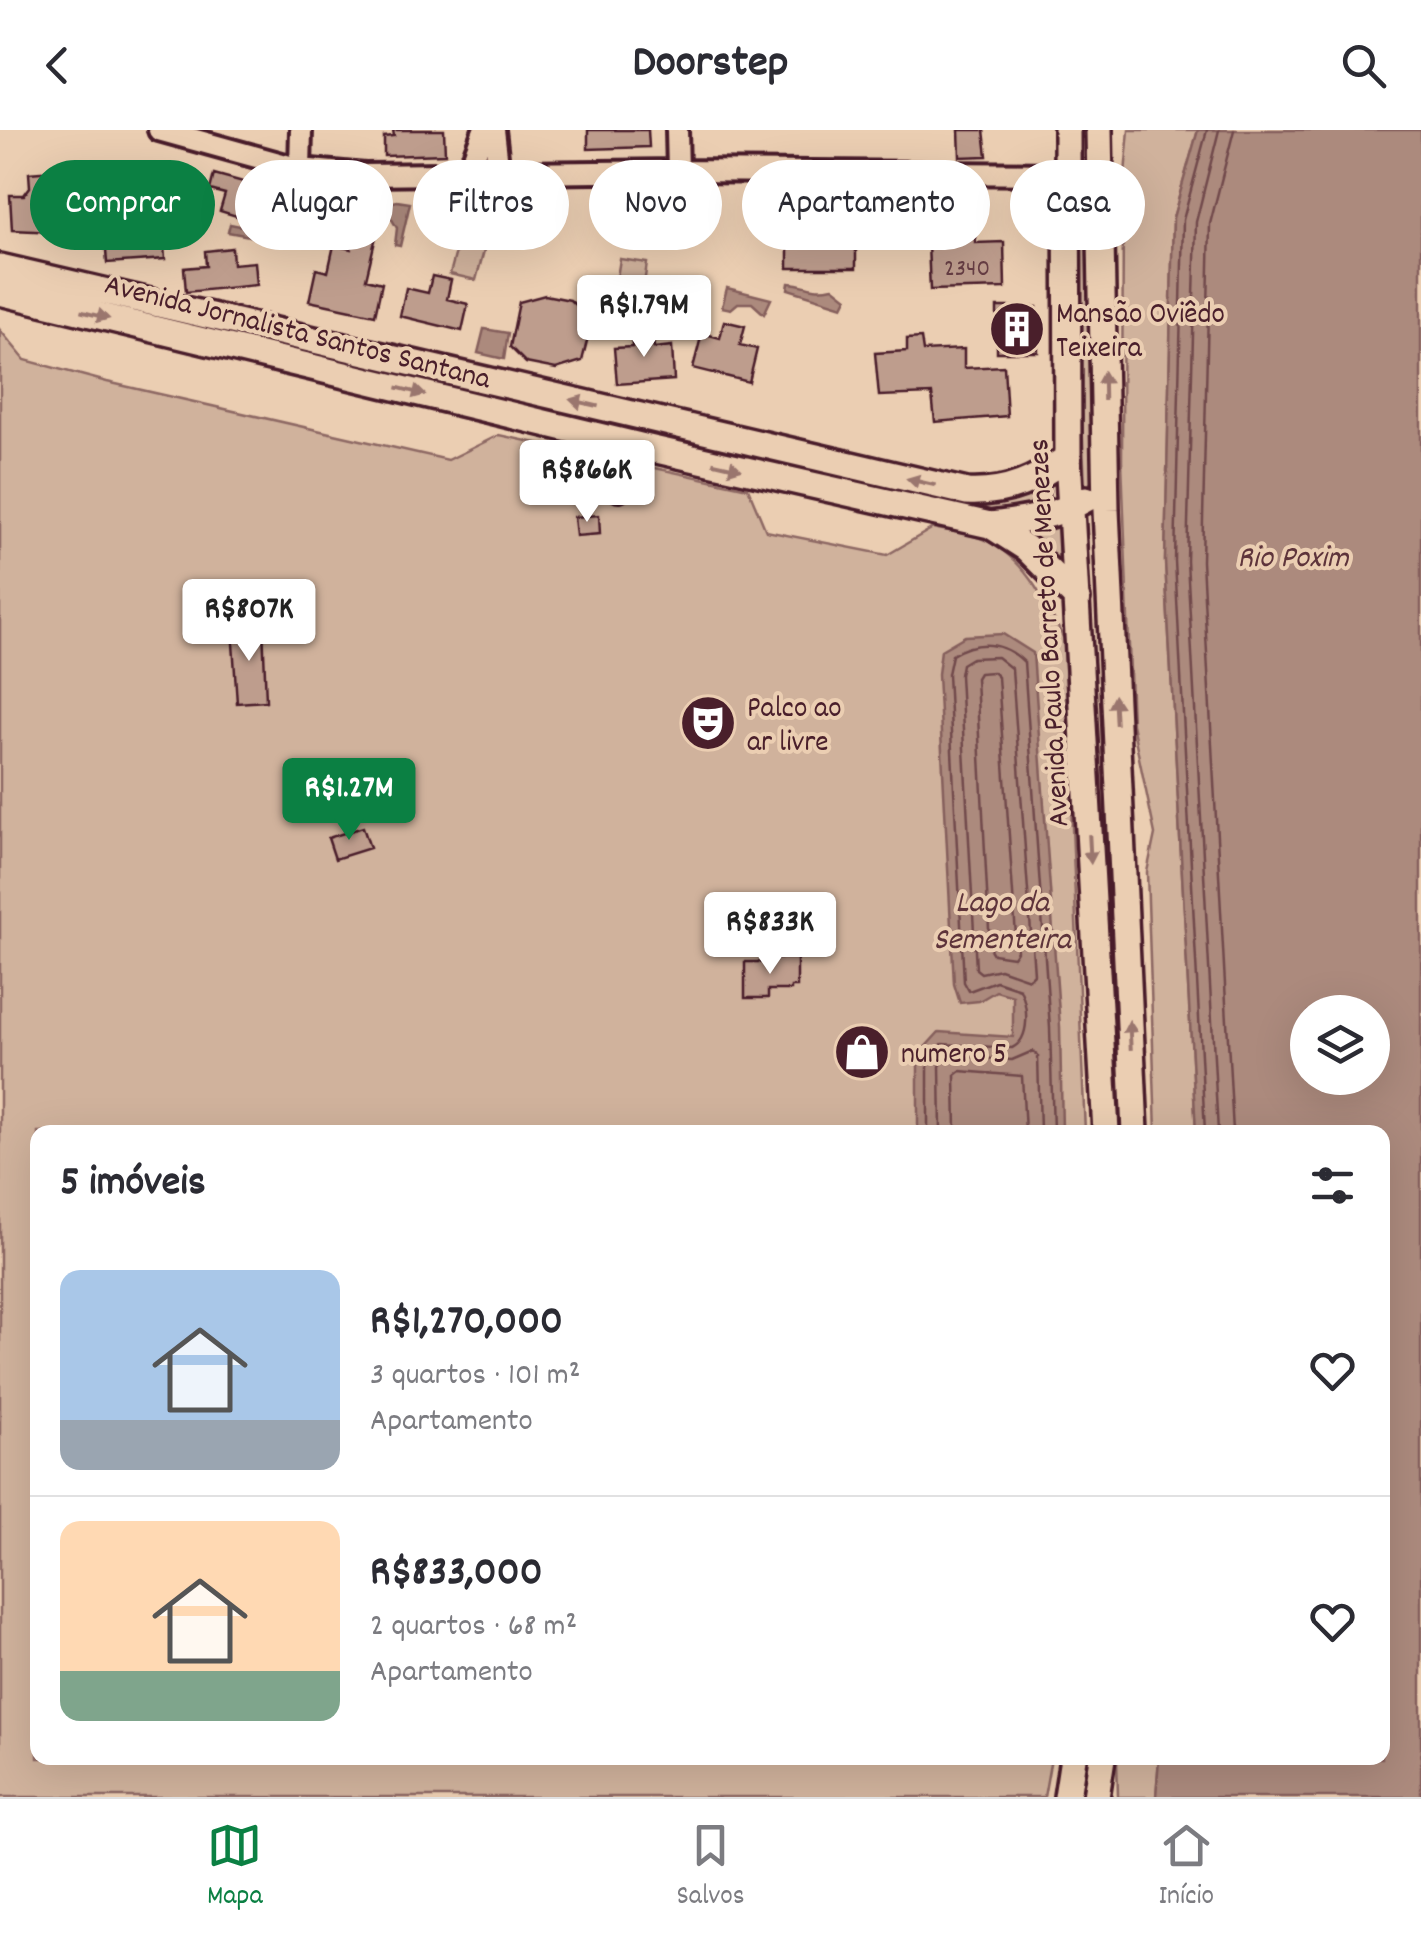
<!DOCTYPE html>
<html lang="pt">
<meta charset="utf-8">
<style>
body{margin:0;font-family:Dekko,sans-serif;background:#f7f7f7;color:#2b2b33;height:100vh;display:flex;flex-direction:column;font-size:38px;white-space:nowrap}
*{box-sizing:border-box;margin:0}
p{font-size:32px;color:#7c7c81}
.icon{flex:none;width:55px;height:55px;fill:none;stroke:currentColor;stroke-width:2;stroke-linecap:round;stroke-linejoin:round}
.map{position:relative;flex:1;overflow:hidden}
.drawer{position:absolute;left:30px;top:995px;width:1360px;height:640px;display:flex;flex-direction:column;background:#fff;border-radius:20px;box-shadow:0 10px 40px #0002}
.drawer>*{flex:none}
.guide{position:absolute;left:30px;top:30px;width:1362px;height:90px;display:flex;gap:20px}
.buttons{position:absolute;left:1290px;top:865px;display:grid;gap:20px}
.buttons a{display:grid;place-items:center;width:100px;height:100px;border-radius:50%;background:#fff;box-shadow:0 10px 40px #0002;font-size:50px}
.price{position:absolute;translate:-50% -85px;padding:0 22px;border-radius:10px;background:#fff;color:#222;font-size:32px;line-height:65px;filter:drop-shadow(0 2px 5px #0008)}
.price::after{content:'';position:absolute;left:50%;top:60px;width:30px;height:22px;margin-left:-15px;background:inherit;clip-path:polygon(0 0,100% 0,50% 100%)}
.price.on{background:#0b8043;color:#fff}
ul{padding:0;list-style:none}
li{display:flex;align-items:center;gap:30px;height:250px;padding:0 30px}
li+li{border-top:2px solid #e1e1e2}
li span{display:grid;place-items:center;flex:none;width:280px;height:200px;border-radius:20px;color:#555}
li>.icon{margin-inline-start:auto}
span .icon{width:120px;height:120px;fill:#fffc;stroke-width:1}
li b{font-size:42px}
h2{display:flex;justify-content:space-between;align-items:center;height:120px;padding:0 30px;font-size:42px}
.tag{padding:0 35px;border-radius:45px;background:#fff;box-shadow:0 10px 40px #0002;font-size:35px;line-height:90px}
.tag.on{background:#0b8043;color:#fff}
header{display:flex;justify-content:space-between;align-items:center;height:130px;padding:0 30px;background:#fff;font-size:45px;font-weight:800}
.tab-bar{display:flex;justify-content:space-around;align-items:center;height:140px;border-top:2px solid #e1e1e2;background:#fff;font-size:28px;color:#7c7c81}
.tab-bar a{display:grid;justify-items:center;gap:5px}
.tab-bar .on{color:#0b8043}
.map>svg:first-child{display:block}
</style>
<header><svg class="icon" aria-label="back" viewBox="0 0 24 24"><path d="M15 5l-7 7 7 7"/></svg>Doorstep<svg class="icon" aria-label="search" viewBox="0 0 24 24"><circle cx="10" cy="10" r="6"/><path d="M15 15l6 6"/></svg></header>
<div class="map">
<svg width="1421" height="1667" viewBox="0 0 1421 1667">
<rect width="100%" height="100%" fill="#ebceb2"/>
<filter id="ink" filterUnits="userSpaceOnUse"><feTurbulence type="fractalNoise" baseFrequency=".01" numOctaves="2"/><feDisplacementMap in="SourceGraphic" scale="20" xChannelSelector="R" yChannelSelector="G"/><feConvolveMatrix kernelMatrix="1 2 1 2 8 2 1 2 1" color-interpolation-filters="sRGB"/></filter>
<g filter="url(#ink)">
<path fill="#d0b29c" stroke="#8d6864" stroke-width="2.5" d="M1078,0H1085C1088,117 1088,234 1092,351L1085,360L1079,214Z
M1129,0H1198L1173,88L1165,431L1196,1002H1156L1147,742L1155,704L1132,594L1122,331L1123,66Z
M465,88L491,95L476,150L450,144Z
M620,129L647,133L641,176L613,172Z
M0,142L824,338L820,345L0,153Z
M0,200L25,230L107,252L448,330L499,305L616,330L614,317L638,322L631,333L748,358L766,401L887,425L933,398C950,402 972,403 987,411C1027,431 1045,472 1064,509L1085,1002H38V1628H1051L1044,1667H0Z
M854,343L948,366L1050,349V373L1013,382H985L851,352Z
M1058,391L1059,445L1011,399Z
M1117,1628H1159L1156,1667H1118Z"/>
<path fill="#ac8a7d" stroke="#855f5c" stroke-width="2.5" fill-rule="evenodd" d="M1198,0H1421V1667H1156L1159,1628H1382V1002H1196L1165,431L1173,88ZM1308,882H1372V948H1308Z
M397,71L410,73L400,116L395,115L397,98L387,81L390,73Z
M261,83L273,87L266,109L228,102L230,94L245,97Z
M789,153C808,154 812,162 833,157L847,168L843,176L788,159Z
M727,158L771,169L764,184L752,173H738L731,179L722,177Z
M484,199L508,203L504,229L478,223Z
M1003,504L1033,523L1060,897L1062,1002H918V925L939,902L1013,907V866L996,861L979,871L960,873L954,854L938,544L941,520L965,506Z"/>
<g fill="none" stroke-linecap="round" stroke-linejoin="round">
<path stroke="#714a4c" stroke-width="2.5" d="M997,527L1012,539L1034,844L1029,849L1000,839L981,843L976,839L960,545L962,534L972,528Z
M993,542L998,547L1017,821L1013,827L993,824L990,819L976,548L979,543Z
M928,1002V930L942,914L1012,918C1031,909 1028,876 1020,859L996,851L969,861L964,852L948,544L952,525C977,510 1003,511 1024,532L1050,898L1053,1002
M941,1002L940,936L947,926L1012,930L1033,921L1038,925L1040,1002
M956,1002L955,945L960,941L1022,946L1025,1002
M1205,1002L1175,431L1183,90L1207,0
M1218,1002L1187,431L1196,92L1219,0
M1233,1002L1202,431L1210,94L1234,0"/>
</g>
<path fill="#be9d8d" stroke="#4a1f2b" stroke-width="2.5" d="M393,0H444L445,24L384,26V7L394,6Z
M588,0H648L649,17L588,19Z
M959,0H984L987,26L960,27Z
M53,41L54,54L62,62L76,61L77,96L56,97V102L12,100L10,65H24L30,57L29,43Z
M214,44L324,74L318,94L305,91L301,106L273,99L278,81L251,73L246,89L220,81L225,64L210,60Z
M933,57H976L975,113L1004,112L1005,158L930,160L928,114H934Z
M788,61H856V138H788Z
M162,90L165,129L107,133L104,94Z
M357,93L378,98L366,149L382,153L375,185L309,171L316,139L328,142L334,115L351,119Z
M232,118L233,134L255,132L257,155L186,162L184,138L206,136L205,121Z
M432,146L451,150L447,169L468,174L462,201L400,186L406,158L428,163Z
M545,165L570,170L592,191L582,231L556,239L526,233L510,217L519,172Z
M997,177H1037L1038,222H997Z
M724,191L745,196L740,215L757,219L749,252L693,238L702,203L720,208Z
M652,198L654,218L672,216L674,250L617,254L614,218L632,217L631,200Z
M921,208L923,221L964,219V238L1004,236L1007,286L935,292L932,264L879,266L875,223L907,221V209Z
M599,385L600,404L576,406L574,387Z
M263,496L266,571L237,573L232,498Z
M363,697L370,718L335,729L328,708Z
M766,828H797V857H791V860H768V868H745V832H765Z"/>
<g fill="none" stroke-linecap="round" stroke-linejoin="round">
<g stroke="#4a1f2b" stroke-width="28">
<path id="minor" d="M159,0L300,39L365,45L678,41L1068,44
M494,0L499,44
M677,0L678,41
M300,39L301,0
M467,45L484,0
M603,307L619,360
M619,360L648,318"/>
</g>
<g stroke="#4a1f2b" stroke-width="32">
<path id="major" d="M1067,0L1068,327L1106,1002
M1099,0L1106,380L1135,1002
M0,137L967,362C1007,364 1037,350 1068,327
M0,162L648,318L990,395L1026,418L1077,469
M990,395C1023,391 1057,386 1086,369
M1067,1667L1073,1628
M1096,1667L1102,1628"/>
</g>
<use href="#minor" stroke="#ebceb2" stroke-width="20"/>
<use href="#major" stroke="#ebceb2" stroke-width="25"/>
</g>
<defs><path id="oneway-solid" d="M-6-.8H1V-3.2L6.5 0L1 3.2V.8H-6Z" transform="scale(2.5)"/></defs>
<g fill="#9a766e">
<use href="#oneway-solid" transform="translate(95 185) rotate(14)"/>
<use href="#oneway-solid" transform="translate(1104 256) rotate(-91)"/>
<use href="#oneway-solid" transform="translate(411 261) rotate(14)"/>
<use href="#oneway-solid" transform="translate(584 273) rotate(-167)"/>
<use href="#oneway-solid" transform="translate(727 336) rotate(13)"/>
<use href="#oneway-solid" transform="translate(921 352) rotate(-167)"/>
<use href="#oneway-solid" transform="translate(1115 580) rotate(-93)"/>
<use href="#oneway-solid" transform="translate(1090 719) rotate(87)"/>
<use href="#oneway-solid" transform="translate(1130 905) rotate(-93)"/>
</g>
</g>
<defs>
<g id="building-disc" transform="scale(2.875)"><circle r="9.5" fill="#4a1f2b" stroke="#ebceb2"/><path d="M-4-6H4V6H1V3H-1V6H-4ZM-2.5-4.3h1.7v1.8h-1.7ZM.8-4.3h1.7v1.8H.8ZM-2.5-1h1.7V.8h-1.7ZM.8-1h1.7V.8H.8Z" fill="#fff"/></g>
<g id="theatre-disc" transform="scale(2.875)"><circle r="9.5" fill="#4a1f2b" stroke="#ebceb2"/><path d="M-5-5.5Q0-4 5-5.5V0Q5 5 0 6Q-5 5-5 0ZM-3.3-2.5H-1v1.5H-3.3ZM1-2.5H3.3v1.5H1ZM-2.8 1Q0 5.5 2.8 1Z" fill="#fff"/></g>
<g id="shop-disc" transform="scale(2.875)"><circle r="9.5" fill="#4a1f2b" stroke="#ebceb2"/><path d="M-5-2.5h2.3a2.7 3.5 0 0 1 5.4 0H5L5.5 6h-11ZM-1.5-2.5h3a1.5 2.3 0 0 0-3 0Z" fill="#fff"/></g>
</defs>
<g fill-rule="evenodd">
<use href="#building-disc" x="1017" y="199"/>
<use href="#theatre-disc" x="708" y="593"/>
<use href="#shop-disc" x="862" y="922"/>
</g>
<g text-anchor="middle" stroke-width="8" stroke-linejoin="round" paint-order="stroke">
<g font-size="25" fill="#673e44">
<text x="967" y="145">2340</text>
</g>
<g font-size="30" fill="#4a1f2b" stroke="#ebceb2" text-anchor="start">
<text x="1056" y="192">Mansão Oviêdo<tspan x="1056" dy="34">Teixeira</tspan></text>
<text x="747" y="586">Palco ao<tspan x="747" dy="34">ar livre</tspan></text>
<text x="901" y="932">numero 5</text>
</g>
<g font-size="30" fill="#4a1f2b" stroke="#ebceb2">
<text transform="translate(298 200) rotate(14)" y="10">Avenida Jornalista Santos Santana</text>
<text transform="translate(1047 503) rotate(-93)" y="10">Avenida Paulo Barreto de Menezes</text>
</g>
<g font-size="32" font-style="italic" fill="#5e343b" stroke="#ebceb2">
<text x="1293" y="436">Rio Poxim</text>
<text x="1002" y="781">Lago da<tspan x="1002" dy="37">Sementeira</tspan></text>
</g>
</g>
</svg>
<div class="buttons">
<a><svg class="icon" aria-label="layers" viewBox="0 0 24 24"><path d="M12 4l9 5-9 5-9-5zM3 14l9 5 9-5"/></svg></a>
</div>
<b class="price" style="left:644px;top:230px">R$1.79M</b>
<b class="price" style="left:587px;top:395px">R$866K</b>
<b class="price" style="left:249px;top:534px">R$807K</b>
<b class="price on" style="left:349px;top:713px">R$1.27M</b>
<b class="price" style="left:770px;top:847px">R$833K</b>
<div class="guide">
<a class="tag on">Comprar</a>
<a class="tag">Alugar</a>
<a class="tag">Filtros</a>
<a class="tag">Novo</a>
<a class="tag">Apartamento</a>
<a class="tag">Casa</a>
</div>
<section class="drawer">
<h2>5 imóveis<svg class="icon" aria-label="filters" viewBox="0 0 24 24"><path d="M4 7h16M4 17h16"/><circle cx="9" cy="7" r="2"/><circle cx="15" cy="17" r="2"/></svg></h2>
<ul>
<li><span style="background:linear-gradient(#a9c7e8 75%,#9aa5b1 0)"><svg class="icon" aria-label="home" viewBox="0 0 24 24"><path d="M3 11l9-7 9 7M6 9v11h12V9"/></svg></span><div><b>R$1,270,000</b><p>3 quartos · 101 m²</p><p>Apartamento</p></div><svg class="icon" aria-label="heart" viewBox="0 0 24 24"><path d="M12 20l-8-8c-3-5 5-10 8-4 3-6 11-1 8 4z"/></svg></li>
<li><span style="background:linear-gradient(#ffd9b3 75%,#7fa58c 0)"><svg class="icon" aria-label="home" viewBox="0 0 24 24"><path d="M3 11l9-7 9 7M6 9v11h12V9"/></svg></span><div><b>R$833,000</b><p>2 quartos · 68 m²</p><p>Apartamento</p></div><svg class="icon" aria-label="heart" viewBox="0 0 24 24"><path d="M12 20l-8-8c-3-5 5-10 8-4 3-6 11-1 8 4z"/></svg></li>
</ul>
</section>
</div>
<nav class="tab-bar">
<a class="on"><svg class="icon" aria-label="map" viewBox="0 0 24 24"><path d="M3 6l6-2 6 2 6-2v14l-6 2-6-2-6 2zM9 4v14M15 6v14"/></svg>Mapa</a>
<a><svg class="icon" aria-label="saved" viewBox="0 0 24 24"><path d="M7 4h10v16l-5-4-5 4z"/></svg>Salvos</a>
<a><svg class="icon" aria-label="home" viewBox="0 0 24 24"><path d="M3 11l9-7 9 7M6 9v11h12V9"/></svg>Início</a>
</nav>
